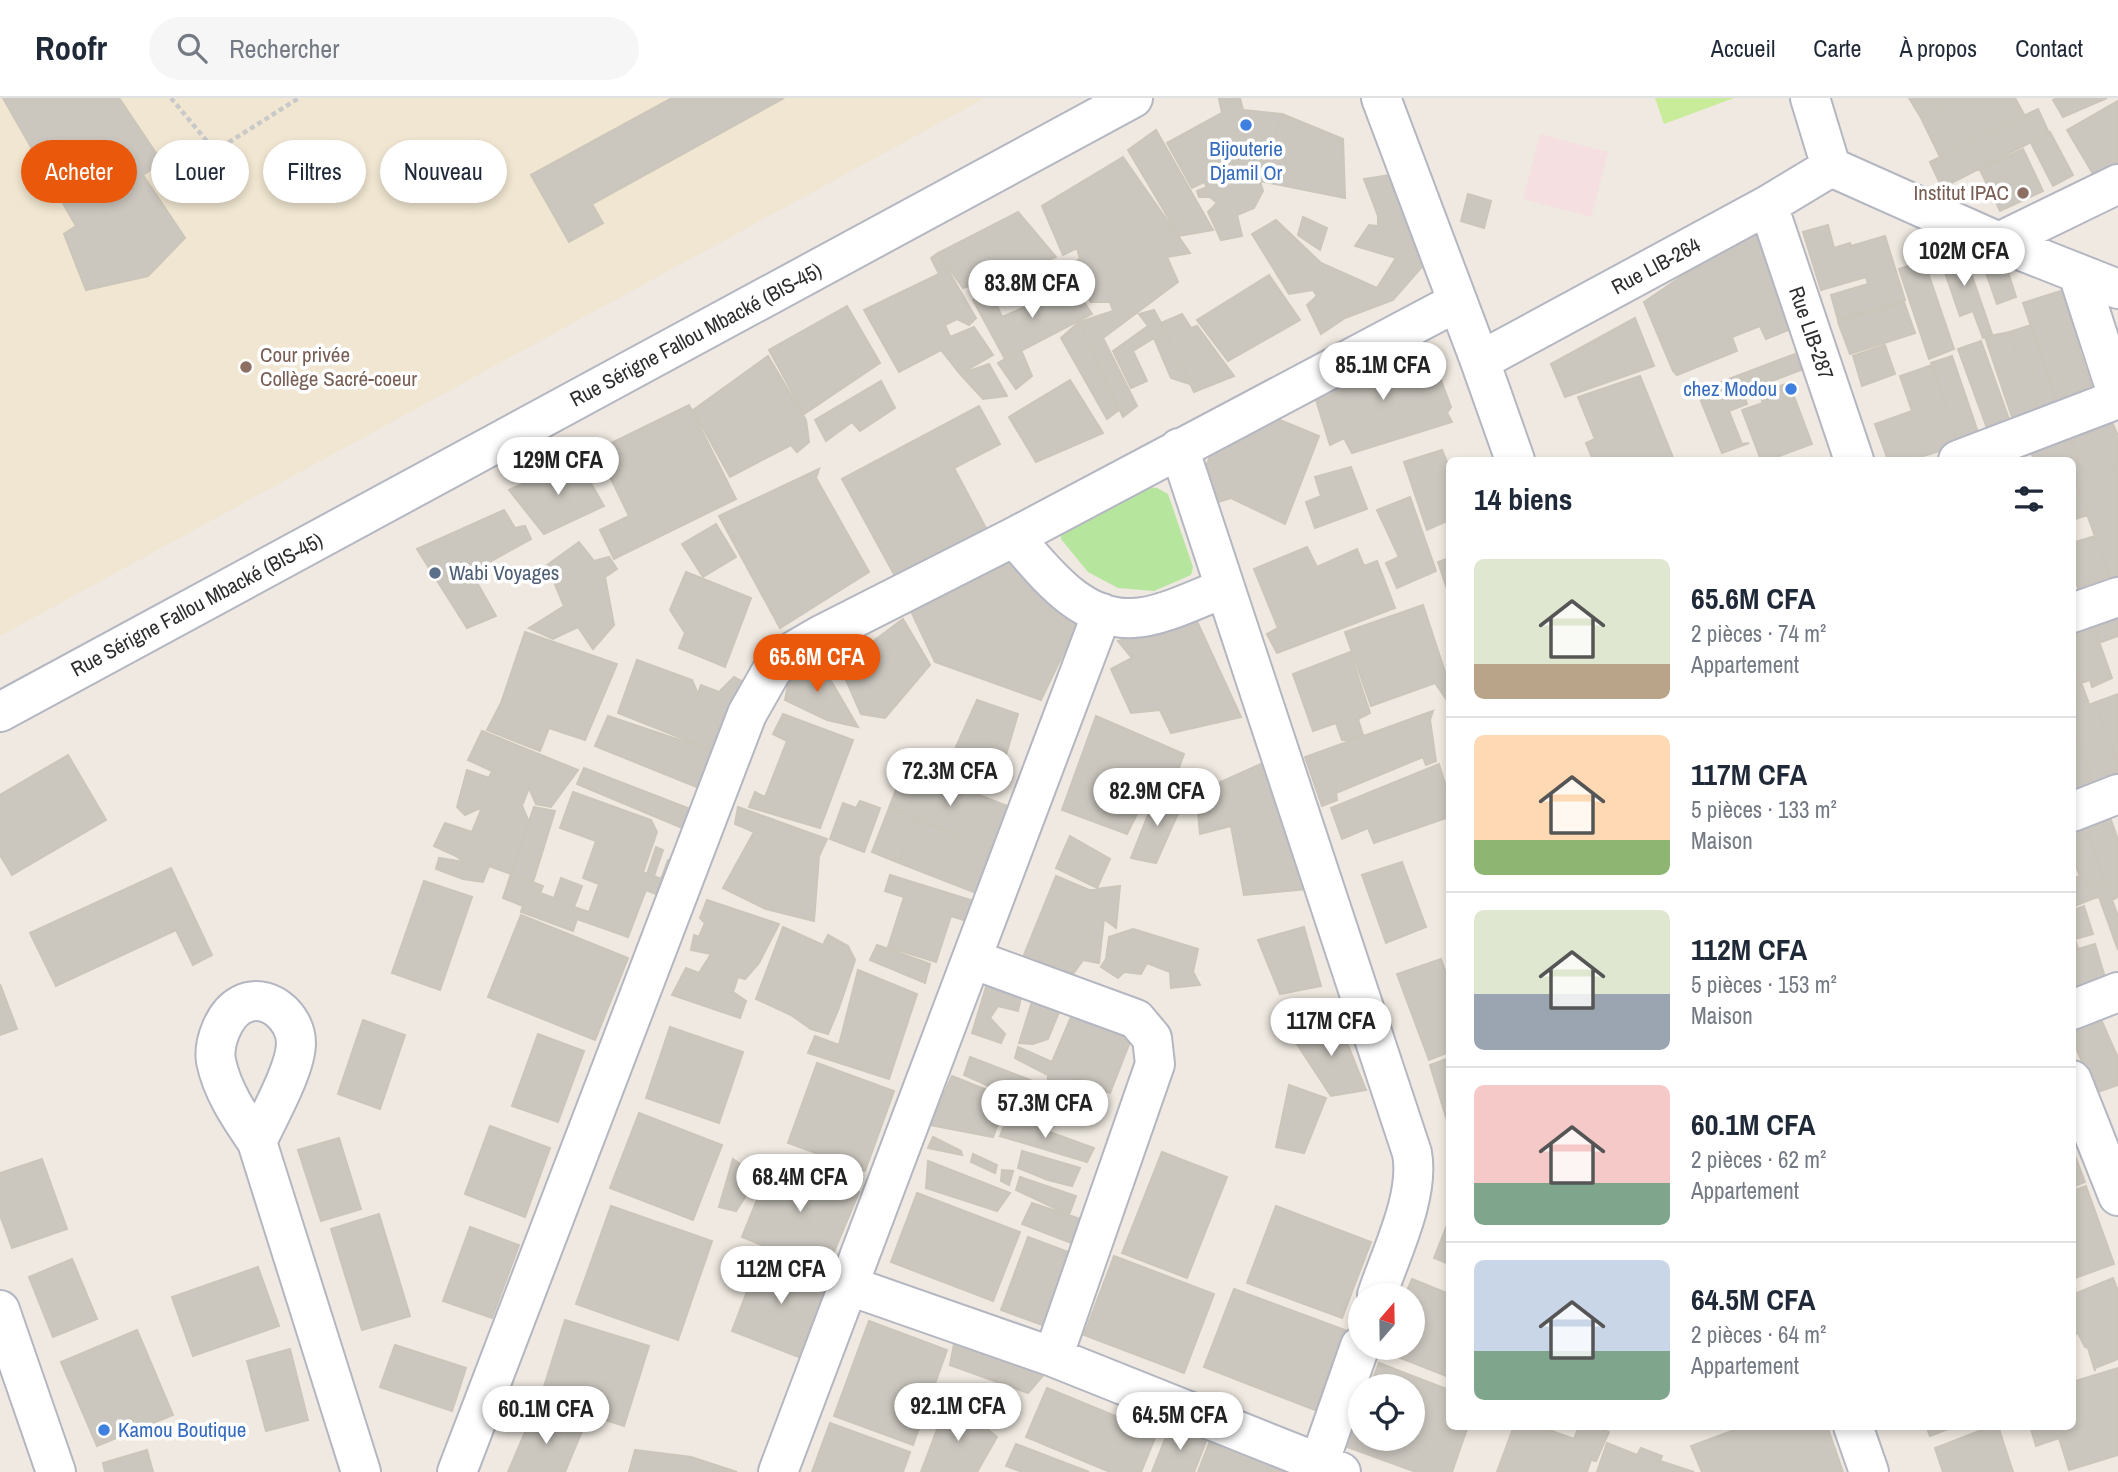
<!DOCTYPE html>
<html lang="fr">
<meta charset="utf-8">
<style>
body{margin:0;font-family:"Archivo Narrow",sans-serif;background:#f6f6f7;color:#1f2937;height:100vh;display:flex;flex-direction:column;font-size:26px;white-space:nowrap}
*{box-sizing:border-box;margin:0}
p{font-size:23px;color:#747a83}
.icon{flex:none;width:38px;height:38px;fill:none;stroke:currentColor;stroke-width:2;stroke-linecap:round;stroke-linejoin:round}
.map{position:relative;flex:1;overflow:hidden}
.panel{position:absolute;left:1446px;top:359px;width:630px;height:973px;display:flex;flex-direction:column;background:#fff;border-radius:10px;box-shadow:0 4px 10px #0003}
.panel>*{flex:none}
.banner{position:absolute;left:21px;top:42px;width:665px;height:63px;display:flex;gap:14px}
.needle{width:46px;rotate:20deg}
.controls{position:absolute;left:1348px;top:1185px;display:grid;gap:14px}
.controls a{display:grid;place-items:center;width:77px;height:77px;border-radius:50%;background:#fff;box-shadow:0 4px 10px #0003;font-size:35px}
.price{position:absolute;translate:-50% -60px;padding:0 16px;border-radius:24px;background:#fff;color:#222;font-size:23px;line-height:46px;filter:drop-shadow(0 2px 4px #0008)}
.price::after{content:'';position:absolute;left:50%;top:42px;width:21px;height:16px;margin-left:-10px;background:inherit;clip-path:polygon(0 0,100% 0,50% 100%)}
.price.active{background:#ea580c;color:#fff}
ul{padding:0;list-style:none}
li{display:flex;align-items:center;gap:21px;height:175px;padding:0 28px}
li+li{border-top:2px solid #e0e1e3}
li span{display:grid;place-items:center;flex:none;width:196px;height:140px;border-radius:10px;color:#555}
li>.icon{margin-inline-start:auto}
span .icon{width:84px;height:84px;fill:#fffc;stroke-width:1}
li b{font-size:30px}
h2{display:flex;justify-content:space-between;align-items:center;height:84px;padding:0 28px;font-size:30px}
.chip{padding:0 24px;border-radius:32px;background:#fff;box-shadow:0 4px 10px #0003;font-size:24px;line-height:63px}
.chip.active{background:#ea580c;color:#fff}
header{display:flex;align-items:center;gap:42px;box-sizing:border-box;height:98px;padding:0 35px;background:#fff;border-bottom:2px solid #e0e1e3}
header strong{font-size:33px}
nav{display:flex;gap:38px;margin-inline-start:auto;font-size:24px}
.search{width:490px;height:63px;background:#f6f6f7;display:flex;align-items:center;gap:18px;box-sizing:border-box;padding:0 24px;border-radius:38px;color:#747a83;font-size:26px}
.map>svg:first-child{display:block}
</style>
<header>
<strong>Roofr</strong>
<div class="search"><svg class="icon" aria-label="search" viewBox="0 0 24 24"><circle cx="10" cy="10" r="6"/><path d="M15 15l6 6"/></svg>Rechercher</div>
<nav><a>Accueil</a><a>Carte</a><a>À propos</a><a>Contact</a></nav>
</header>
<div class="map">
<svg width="2118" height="1374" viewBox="0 0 2118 1374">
<rect width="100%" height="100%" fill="#efe9e1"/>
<path fill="#f0e6d1" d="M0,0H985L0,538Z"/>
<path fill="#f5dfe0" d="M1540,36L1608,54L1591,119L1523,101Z"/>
<path fill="#b6e59e" d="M1148,389L1157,390L1168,396L1193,469L1191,477L1154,493L1118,490L1088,474L1061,441V434Z"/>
<path fill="#c9ec9a" d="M1655,0H1734L1664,26Z"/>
<path fill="#cbc7bf" stroke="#cbc5ba" stroke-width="2" d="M3,0H119L162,64L143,77L185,140L148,178L86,192L64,136L76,128Z
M672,0H784L592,106L603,125L569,144L531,77Z
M1240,0L1243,12L1282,16L1260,83L1263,93L1254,110L1237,117L1242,138L1221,142L1208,114L1217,105L1210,99H1199L1197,93L1207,89L1204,84L1192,90L1167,45L1222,15L1219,1Z
M1909,0H1958L1921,20Z
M1958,0H2015L2025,18L1940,59L1921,20Z
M2057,0H2107L2063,19L2053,2Z
M2118,3V68L2096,81L2067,32Z
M2038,11L2049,35L1942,90L1930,64Z
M1282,16L1343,41L1345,100L1260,83Z
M1156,32L1213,132L1179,138L1128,52Z
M2050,34L2073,77L2053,88L2031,45Z
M2023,51L2043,93L2000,113L1980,72Z
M1123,59L1190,155L1167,159L1178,184L1103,240L1137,308L1123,319L1079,224L1113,213L1110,204H1091L1066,168L1080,161L1077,150L1063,157L1042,108Z
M1396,76L1427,163L1393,202L1345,220L1321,236L1307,207L1317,198L1313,192L1289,196L1252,136L1276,122L1321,165L1377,190L1396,160L1355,148L1369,127L1378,128V118L1364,81Z
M1468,96L1491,103L1484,130L1461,123Z
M1018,114L1056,159L963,190L938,155Z
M1303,119L1327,130L1320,152L1298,137Z
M1763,123L1798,228L1766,241L1760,228L1732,239L1737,253L1677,277L1673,273L1644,204Z
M1828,127L1834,150L1850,145L1851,148L1885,138L1905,202L1838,222L1831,197L1868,186L1866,179L1821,192L1803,134Z
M1962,149L1992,236L1983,240L1973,213L1960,218L1939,157Z
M938,155L976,220L969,227L957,221L945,227L950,239L974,229L993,257L960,276L941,252L899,274L864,212L939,176L931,160Z
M2004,162L2016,199L1997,206L1984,169Z
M1924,163L1954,251L1929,261L1899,171Z
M1269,177L1300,222L1228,263L1197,222Z
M1073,188L1092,216L1005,261L973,202L992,196L1002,219Z
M2073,189L2093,246L2079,251L2094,295L2058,307L2023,205Z
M1904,204L1915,235L1850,256L1838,224Z
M847,208L880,265L804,316L769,252Z
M1154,212L1161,225L1190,286L1171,280L1154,240L1133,253L1147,283L1131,290L1113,253L1148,228L1139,216Z
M1182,216L1191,230L1197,228L1234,278L1194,294L1161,225Z
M1635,220L1654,268L1565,299L1551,266Z
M1079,224L1119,312L1107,321L1061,240Z
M2031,227L2058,307L2038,314L2010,234Z
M2010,234L2038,314L2013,322L1985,239Z
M1981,243L2010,324L1988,333L1958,251Z
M1885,247L1895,276L1862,288L1853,258Z
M1429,248L1424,255L1430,271L1436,269L1451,309L1447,315L1452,324L1352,355L1344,340L1330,347L1312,289Z
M1021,252L1032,278L1016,291L998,265Z
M1795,256L1801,272L1743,294L1747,306L1729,313L1742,346L1749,345L1722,355L1697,293Z
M768,258L806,322L809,344L797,354L791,347L730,379L693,312Z
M1952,258L1980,340L1958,347L1931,265Z
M989,266L1007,298L983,301L960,276Z
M1932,267L1958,347L1911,362H1888L1875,326L1912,313L1900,278Z
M1640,278L1674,362H1593L1586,345L1595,341L1578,299Z
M1070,282L1103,335L1036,364L1009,319Z
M881,283L895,310L860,333L852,324L826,343L815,322Z
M1789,285L1812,346L1768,362H1761L1742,312L1763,305L1759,295Z
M689,307L736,401L614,461L600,432L629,418L597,352Z
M979,308L1000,346L954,370L987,432L896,480L842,381Z
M1263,315L1319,338L1285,426L1231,400L1215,405L1204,374L1213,350Z
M2109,317L2118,338V370L2085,382L2068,331Z
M2068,333L2085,382L2072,386V362H2034L2028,345Z
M1442,352L1449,369V422L1427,432L1404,364Z
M577,361L604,408L544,436L509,392Z
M1351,369L1367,411L1315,430L1306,404L1321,398L1315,379Z
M2118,370V405L2087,416L2077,385Z
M819,371L816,380L869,474L780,530L719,418Z
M2077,387L2087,417L2072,422V389Z
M1410,399L1436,473L1397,490L1386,465L1399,459L1377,412Z
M2118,405V477L2110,480L2087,416Z
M504,412L515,430L525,428L531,441L471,474L496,518L467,530L417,451Z
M716,426L736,459L703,479L682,446Z
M2095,438L2109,479L2078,490L2072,472V445Z
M579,444L594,463L609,459L617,471L605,479L614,527L593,551L578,529L553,541L529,530L564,508L547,467Z
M1307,449L1317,469L1357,451L1364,468L1377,463L1395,510L1277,555L1267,536L1278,530L1254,471Z
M1003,457L1079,523L1041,602L935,564L907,505Z
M1449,460V497L1438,464Z
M686,474L751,500L725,569L679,550L685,535L670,512Z
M1423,507L1449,586L1447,602L1435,585L1371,608L1345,534Z
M2118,511V538L2099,545L2091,521Z
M1195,519L1241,619L1171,635L1160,612L1131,615L1111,571L1132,560L1118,543Z
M903,521L930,567L885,620L861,616L840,568Z
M2091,521L2112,580L2092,589L2090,582L2081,585L2072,560V528Z
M525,534L617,566L585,642L549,630L540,653L487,632L501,605Z
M1350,554L1370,615L1358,621L1363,637L1347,642H1342L1336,625L1313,633L1293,576Z
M817,559L858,629L827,622L785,602L790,576Z
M2072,560L2088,603L2072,607Z
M637,562L692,582L698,596L701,587L719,594L734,579L747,586L716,654L618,615Z
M2118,596V668L2096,604Z
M977,602L1018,616L995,694L947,669Z
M2088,603L2089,607L2096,604L2118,668V678L2093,687L2072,623V607Z
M1433,613L1430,622L1436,663L1426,667L1423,659L1336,695L1337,702L1322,708L1305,659Z
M783,616L853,642L820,730L749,709L755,694L765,699L787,643L773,636Z
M608,618L716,654L699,690L595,648Z
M1096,618L1184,656L1175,680H1155L1127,736L1062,712Z
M2072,623L2093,687L2072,695Z
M482,633L578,672L551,709L536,706L529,690L522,708L529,724L511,776L489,768L483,784L463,781L436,771L439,760L464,764L456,758L434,748L445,725L472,734L482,709L465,717L457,709L467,672L489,680L492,673L468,662Z
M68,657L106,722L12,777L0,757V697Z
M1263,665L1308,791L1244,797L1231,728L1200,736L1196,695Z
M1439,666L1449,699V719L1374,745L1368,730L1342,741L1331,710Z
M905,668L1010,709L994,751L889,710Z
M584,670L698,714L687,732L577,686Z
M573,694L651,722L657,734L643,774L647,776L656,749L663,752L654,778L661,781L668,762L676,765L663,799L646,792L628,839L577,821L573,833L521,814L523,808L503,800L511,776L543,788L540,795L554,800L561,780L582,788L574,809L589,814L599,786L583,780L596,743L560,730Z
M1157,694L1183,704L1156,765L1131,760Z
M860,703L880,710L864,754L830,741L843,705L856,710Z
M534,709L555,713L533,784L511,776Z
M738,709L827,741L819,758L814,823L766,811L723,790L754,734L735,726Z
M889,710L916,721L899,765L872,754Z
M2110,719L2118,742V799L2112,802L2085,726Z
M916,721L994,751L976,795L899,765Z
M2085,726L2105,783L2091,788L2080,778L2072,759V731Z
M1070,738L1110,761L1097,790L1056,770Z
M1402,764L1426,829L1386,845L1362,777Z
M171,770L212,857L193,867L176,832L56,888L30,835Z
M890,777L980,805L973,825L951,818L936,864L888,849L904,799L885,793Z
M1056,778L1089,792L1120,788L1116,830L1104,821L1099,865L1083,862L1073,876L1024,857Z
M2080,778L2091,788L2095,800L2072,809V781Z
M424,783L472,799L440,892L392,875Z
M2105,783L2118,818V852L2099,799L2095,800L2091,788Z
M707,802L779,826L759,865L745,881L738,879L733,894L746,903L740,920L672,897L686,870L699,875L711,856L691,852L694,837L699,839L705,825L700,820Z
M2084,808L2093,836L2075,841L2078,851L2095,846L2109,893L2072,908V813Z
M521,817L628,860L595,942L488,899Z
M783,829L823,847L828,837L848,848L855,862L839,910L828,936L811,931L791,917L756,901Z
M1304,829L1321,888L1280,896L1258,842Z
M1133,831L1198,851L1193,874L1200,887L1171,890L1170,874L1147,865L1141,876L1124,874L1118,880L1101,869L1106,861L1109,839Z
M877,847L930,866L925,885L870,862Z
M1441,861L1449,884V954L1429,962L1397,876Z
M858,872L917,896L889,981L808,955L815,938L839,947Z
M990,876L1024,886L1018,913L998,908L990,920L1005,936L1001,945L972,935Z
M0,886L17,931L0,937Z
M1036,891L1069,904L1067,916L1059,914L1048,941L1033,946L1019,945Z
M1077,905L1098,912L1130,944L1110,995L1076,980L1074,993L1048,984V977L1015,960L1018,949L1052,964Z
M2096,910L2118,960V987L2095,995L2072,940V919Z
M1337,920L1366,992L1331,998L1291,937Z
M363,922L405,937L380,1011L338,996Z
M670,929L743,954L719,1025L646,1000Z
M538,936L584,953L558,1024L512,1008Z
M970,959L1062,994L1054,1017L964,977Z
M1449,960V1029L1430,967Z
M817,965L894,993L865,1073L788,1045Z
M952,978L1007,1000L993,1039L930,1027Z
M1289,987L1326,1000L1304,1055L1276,1049Z
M639,1015L722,1047L693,1122L610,1090Z
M1008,1019L1094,1050L1087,1064L1000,1038Z
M490,1028L550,1050L525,1119L465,1096Z
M933,1039L961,1053L962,1057L928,1050Z
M339,1040L361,1111L321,1123L298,1052Z
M2072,1050L2085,1084L2072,1089Z
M1022,1053L1080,1070L1072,1088L1048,1082L1018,1070Z
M1162,1054L1227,1079L1187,1180L1122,1155Z
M973,1056L997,1067L995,1075L971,1064Z
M774,1060L859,1094L826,1173L742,1139Z
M42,1061L67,1131L12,1150L0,1117V1075Z
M733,1061L758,1079L736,1113L719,1109Z
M928,1063L1010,1095L997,1113L926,1090Z
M1002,1072L1013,1073L1009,1087L1001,1083Z
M1020,1079L1076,1098L1069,1117L1016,1092Z
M2086,1088L2114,1166L2072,1181V1093Z
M917,1095L1020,1134L993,1203L891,1164Z
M1032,1105L1092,1125L1084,1150L1022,1126Z
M611,1108L712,1143L678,1242L576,1206Z
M1276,1108L1371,1144L1342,1220L1247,1185Z
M379,1116L410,1218L362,1232L331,1131Z
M1449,1122V1166L1434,1160Z
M470,1129L519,1147L492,1220L443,1203Z
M1028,1139L1082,1159L1056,1232L1001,1212Z
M761,1157L830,1183L801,1260L732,1233Z
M1114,1158L1214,1196L1184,1275L1084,1237Z
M72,1161L97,1221L53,1239L29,1179Z
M258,1169L279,1228L193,1258L172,1199Z
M2113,1180L2118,1193V1261L2095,1270V1273L2088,1250L2085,1249L2078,1235L2072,1237V1197Z
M1412,1181L1449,1196V1279L1380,1252L1381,1250H1412V1197H1405Z
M1234,1191L1345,1232L1315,1312L1204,1269Z
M565,1222L649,1248L624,1328L540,1301Z
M869,1223L947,1252L913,1347L834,1318Z
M137,1232L173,1317L97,1348L61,1264Z
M956,1235L1048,1272L1028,1295L950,1267Z
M395,1247L466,1270L452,1313L380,1289Z
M290,1251L308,1322L266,1333L247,1263Z
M1379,1265L1449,1292V1328H1468L1452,1374H1416L1347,1349L1360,1317V1340H1412V1288H1370Z
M2118,1270V1357L2069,1372L2059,1340L2036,1348L2030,1328H2072V1284Z
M1047,1290L1157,1335L1141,1374H1110L1026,1339Z
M949,1300L997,1339L977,1374H921Z
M534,1313L582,1333L565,1374H508Z
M830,1325L910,1354L903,1374H812Z
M1171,1326L1207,1341L1194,1374H1152Z
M1514,1328H1538L1574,1341L1579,1328H1593L1609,1334L1596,1363L1591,1362L1587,1374H1497Z
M1745,1328H1827L1843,1374H1702L1691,1348Z
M1926,1328H1956L1930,1338Z
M1992,1328H1998L2013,1374H1943L1935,1350Z
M1210,1343L1296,1373L1295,1374H1198Z
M1607,1345L1637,1357L1641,1350L1662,1358L1660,1363L1694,1374H1597Z
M1016,1346L1089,1374H1022L1006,1368Z
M147,1352L153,1374H105L103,1365Z
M635,1352L691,1359L737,1374H629Z"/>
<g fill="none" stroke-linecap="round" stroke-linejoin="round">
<g stroke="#b4b7c1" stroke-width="42">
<path id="street" d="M1381,0L1480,263L1515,362
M1810,0L1831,69
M1831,69L1999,144L2118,191
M1768,107L1854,362
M1999,144L2118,86
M2078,176L2118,299
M1480,263L1768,107L1831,69
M1179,350L1412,1055C1420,1098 1391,1155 1377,1197
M1958,362L2118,301
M1014,439C1045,474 1080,523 1133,520C1162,519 1198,500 1225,490
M2072,515L2118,499
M0,614L1133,0
M2072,714L2118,696
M972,861L1136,921L1152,940L1155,966L1053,1259
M2072,912L2118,894
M2072,982L2118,1098
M257,1044C268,1019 296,971 296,945C296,919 267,893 241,907C224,916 213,945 216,963C222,993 240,1019 257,1044L361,1374
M847,1187L1053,1259L1341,1374
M0,1212L56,1374
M1853,1328L1869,1374
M457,1374L747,616L772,572L790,555L821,537L1014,439L1457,204
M778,1374L1102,515
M1316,1374L1360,1248"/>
</g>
<path stroke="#c9c9c9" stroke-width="4.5" stroke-dasharray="5 3.5" stroke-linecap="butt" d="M171,0L215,53L299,0"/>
<use href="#street" stroke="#fff" stroke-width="38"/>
</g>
<g fill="#3f7fe0" stroke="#fff" stroke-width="2.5">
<circle cx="1246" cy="27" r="7"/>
<circle cx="1791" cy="291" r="7"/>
<circle cx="104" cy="1332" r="7"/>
</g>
<g fill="#8d6e63" stroke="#fff" stroke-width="2.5">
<circle cx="2023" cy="95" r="7"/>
<circle cx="246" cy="269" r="7"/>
</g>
<circle fill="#5c6f8a" stroke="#fff" stroke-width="2.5" cx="435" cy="475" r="7"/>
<g text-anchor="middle" stroke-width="7" stroke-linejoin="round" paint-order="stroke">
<g font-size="21" fill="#366cbe" stroke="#fff">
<text x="1246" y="58">Bijouterie<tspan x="1246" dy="24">Djamil Or</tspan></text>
<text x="1777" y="298" text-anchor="end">chez Modou</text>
<text x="118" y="1339" text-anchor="start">Kamou Boutique</text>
</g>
<g font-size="21" fill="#785e54" stroke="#fff" text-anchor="end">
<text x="2009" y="102">Institut IPAC</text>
<text x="260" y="264" text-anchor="start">Cour privée<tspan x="260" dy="24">Collège Sacré-coeur</tspan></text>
</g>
<g font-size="21" fill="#2e2e2e" stroke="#fff">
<text transform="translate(1656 168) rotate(-28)" y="7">Rue LIB-264</text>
<text transform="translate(1811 235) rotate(71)" y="7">Rue LIB-287</text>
<text transform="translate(696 237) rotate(-28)" y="7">Rue Sérigne Fallou Mbacké (BIS-45)</text>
<text transform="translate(197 507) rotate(-28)" y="7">Rue Sérigne Fallou Mbacké (BIS-45)</text>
</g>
<g font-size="21" fill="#4e5e75" stroke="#fff" text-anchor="start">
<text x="449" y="482">Wabi Voyages</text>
</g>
</g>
</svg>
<div class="controls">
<a><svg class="needle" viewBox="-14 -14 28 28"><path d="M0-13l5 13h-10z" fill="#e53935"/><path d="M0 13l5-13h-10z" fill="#747a83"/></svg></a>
<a><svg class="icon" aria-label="locate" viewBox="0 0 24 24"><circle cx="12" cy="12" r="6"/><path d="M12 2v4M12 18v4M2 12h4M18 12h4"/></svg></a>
</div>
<b class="price" style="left:1964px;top:190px">102M CFA</b>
<b class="price" style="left:1032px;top:222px">83.8M CFA</b>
<b class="price" style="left:1383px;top:304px">85.1M CFA</b>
<b class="price" style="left:558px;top:399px">129M CFA</b>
<b class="price active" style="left:817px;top:596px">65.6M CFA</b>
<b class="price" style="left:950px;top:710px">72.3M CFA</b>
<b class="price" style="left:1157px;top:730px">82.9M CFA</b>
<b class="price" style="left:1331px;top:960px">117M CFA</b>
<b class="price" style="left:1045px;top:1042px">57.3M CFA</b>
<b class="price" style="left:800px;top:1116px">68.4M CFA</b>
<b class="price" style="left:781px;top:1208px">112M CFA</b>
<b class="price" style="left:958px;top:1345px">92.1M CFA</b>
<b class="price" style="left:546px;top:1348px">60.1M CFA</b>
<b class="price" style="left:1180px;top:1354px">64.5M CFA</b>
<div class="banner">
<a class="chip active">Acheter</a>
<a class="chip">Louer</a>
<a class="chip">Filtres</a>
<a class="chip">Nouveau</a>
</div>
<section class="panel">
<h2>14 biens<svg class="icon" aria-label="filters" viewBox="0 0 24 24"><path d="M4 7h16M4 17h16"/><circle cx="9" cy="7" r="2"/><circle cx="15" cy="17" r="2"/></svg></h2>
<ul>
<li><span style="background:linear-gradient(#dfe7d0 75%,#b9a48a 0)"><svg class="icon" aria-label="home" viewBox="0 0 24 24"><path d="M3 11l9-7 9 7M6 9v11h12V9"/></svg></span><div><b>65.6M CFA</b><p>2 pièces · 74 m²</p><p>Appartement</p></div></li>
<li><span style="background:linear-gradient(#ffd9b3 75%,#8fb573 0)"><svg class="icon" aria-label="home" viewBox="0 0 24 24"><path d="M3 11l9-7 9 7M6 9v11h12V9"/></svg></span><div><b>117M CFA</b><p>5 pièces · 133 m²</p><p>Maison</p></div></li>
<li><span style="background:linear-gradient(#dfe7d0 60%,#9aa5b1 0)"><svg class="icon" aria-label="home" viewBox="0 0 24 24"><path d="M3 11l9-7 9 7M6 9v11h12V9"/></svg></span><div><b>112M CFA</b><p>5 pièces · 153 m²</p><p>Maison</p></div></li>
<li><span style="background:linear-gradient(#f6c9c9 70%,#7fa58c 0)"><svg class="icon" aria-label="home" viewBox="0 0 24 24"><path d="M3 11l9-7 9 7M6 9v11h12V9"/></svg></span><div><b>60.1M CFA</b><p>2 pièces · 62 m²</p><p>Appartement</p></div></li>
<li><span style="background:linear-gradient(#c9d6e8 65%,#7fa58c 0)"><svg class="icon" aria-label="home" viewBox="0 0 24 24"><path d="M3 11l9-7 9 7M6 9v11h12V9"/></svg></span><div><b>64.5M CFA</b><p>2 pièces · 64 m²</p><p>Appartement</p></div></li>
</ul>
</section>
</div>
